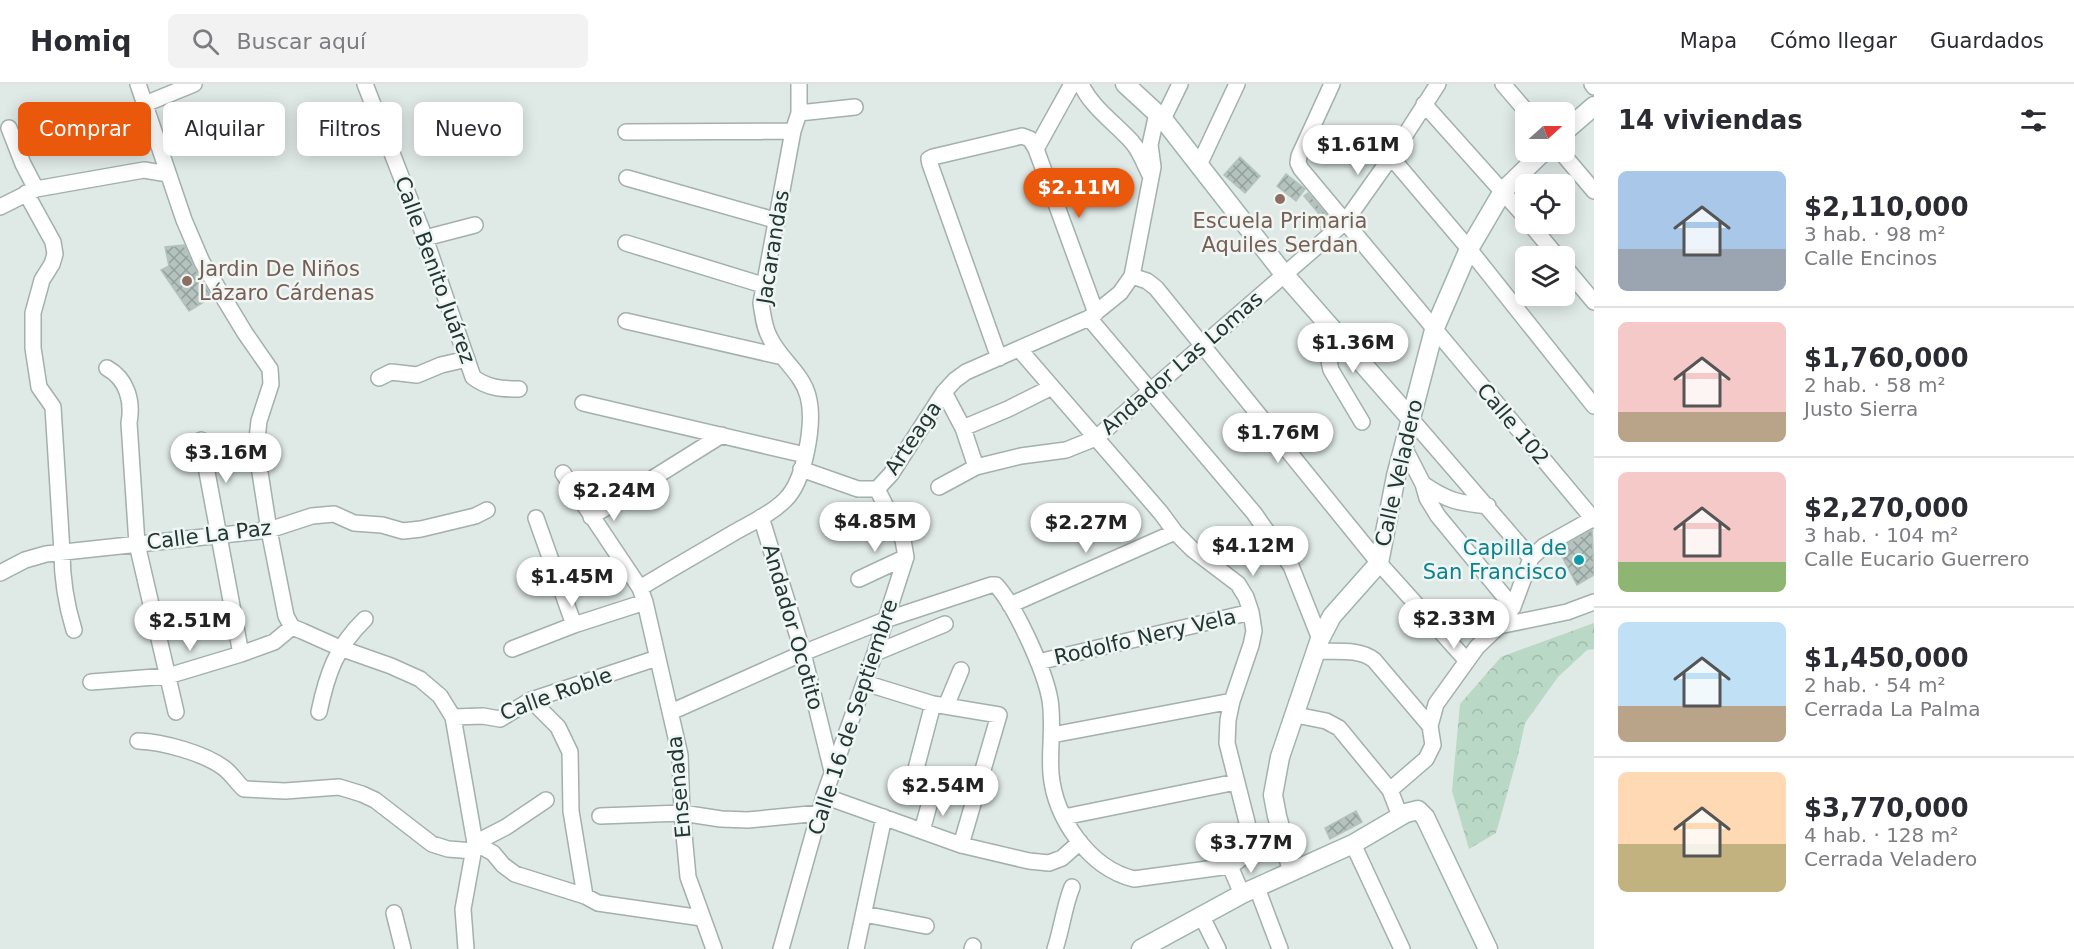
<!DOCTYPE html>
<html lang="es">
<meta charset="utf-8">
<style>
body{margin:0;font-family:"DejaVu Sans",sans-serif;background:#f2f2f3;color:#2b2b33;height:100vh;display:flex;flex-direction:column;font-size:22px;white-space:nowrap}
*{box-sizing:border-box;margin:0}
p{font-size:20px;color:#7c7c81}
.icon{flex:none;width:33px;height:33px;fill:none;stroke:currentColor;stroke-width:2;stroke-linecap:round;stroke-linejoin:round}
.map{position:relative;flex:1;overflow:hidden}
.drawer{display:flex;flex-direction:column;background:#fff;width:480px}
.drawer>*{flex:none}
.banner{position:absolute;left:18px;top:18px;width:570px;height:54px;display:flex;gap:12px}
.needle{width:39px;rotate:69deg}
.tools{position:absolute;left:1515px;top:18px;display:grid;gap:12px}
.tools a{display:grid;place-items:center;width:60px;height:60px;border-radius:9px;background:#fff;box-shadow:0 3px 15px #0003;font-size:30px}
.price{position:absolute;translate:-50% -51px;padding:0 14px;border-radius:21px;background:#fff;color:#222;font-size:20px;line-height:39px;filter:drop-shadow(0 2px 3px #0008)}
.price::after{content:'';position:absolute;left:50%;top:36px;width:18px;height:14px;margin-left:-9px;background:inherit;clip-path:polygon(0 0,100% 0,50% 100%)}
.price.current{background:#ea580c;color:#fff}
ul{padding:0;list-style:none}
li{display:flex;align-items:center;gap:18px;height:150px;padding:0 24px}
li+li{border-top:2px solid #e1e1e2}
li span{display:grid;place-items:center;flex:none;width:168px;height:120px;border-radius:9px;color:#555}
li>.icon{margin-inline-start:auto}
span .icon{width:72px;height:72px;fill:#fffc;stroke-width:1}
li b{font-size:26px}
h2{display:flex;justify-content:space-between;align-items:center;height:72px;padding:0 24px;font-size:26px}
.tag{padding:0 21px;border-radius:9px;background:#fff;box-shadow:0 3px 15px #0003;font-size:21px;line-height:54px}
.tag.current{background:#ea580c;color:#fff}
header{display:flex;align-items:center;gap:36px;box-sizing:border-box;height:84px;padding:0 30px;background:#fff;border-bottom:2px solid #e1e1e2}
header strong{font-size:28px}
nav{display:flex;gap:33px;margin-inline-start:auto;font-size:21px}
.search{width:420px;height:54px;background:#f2f2f3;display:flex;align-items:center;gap:15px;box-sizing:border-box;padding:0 21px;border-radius:9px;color:#7c7c81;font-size:22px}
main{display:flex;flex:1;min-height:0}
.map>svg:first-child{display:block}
</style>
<header>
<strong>Homiq</strong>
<div class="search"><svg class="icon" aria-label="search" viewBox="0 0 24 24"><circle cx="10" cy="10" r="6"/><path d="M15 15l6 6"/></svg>Buscar aquí</div>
<nav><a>Mapa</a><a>Cómo llegar</a><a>Guardados</a></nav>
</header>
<main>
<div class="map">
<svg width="1594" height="865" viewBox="0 0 1594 865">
<defs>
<pattern id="forest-crowns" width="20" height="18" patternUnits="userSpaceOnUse" patternTransform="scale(1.5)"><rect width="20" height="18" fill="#bad8c6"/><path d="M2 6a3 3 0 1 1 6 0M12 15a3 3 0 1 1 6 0" fill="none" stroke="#a0baab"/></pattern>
<pattern id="building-cross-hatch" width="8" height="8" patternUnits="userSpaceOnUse" patternTransform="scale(1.5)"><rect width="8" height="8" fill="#b5c3bf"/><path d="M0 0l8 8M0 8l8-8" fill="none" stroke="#939f9c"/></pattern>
</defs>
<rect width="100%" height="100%" fill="#dfe9e6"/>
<path fill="url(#forest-crowns)" d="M1594,539V565L1587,566L1558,593L1525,639L1518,671L1496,749L1469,765L1452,707L1460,620L1501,573Z"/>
<path fill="url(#building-cross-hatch)" stroke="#b3c2bd" stroke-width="1.5" d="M1240,73L1260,92L1245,109L1224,91Z
M1286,90L1305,105L1296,117L1277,102Z
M1308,109L1332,137L1321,146L1314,138L1321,132L1304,112Z
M184,161L194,183L212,213L189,227L161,186L169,182L165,163Z
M1592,446L1594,491L1577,501L1558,465Z
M1356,727L1362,738L1330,755L1325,744Z"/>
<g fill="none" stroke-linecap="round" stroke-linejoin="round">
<g stroke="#a3b0ad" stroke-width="18">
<path id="street" d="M138,0L184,136L202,178L245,249L270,285L271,300L259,337L256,363L269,446L286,532L292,543L302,547L340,564L391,582L420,595L440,612L453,633L475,759L463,825L466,865
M365,0L425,154L473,293C487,304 501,305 519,305
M1081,0C1091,23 1116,40 1132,58C1141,68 1145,82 1151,93
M1332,0L1299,72L1298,79L1301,85L1594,436
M1503,0L1527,28
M1592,0L1594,3
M145,20L194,0
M1424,20L1526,134
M799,29L855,23
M1163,35L1180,0
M9,44L23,80L36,105
M626,48L793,47
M1036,65L1072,0
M1561,68L1594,107
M1391,73L1469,165L1594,322
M1199,81L1237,0
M627,94L778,137
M26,109L53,158L55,170L52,180L42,196L33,229V264L39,303L53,323L62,468C62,496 66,520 74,546
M0,123L36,105L144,86L168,90
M1530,140L1557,172
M425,154L475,141
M626,159L763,201
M1564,182L1594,218
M1132,192L1147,197L1156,204L1379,479L1467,577
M1089,234L1254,429L1291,482L1320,555
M626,237L783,273
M1333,244L1327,268L1331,286L1362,338
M999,274L930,80L929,75L933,73L1022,52L1030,55L1036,65L1096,229
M107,284C127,295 133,317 129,339L137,460L176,628
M379,294L391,288L417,291L441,281L467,275
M944,308L963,344L976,383
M583,319L805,371
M1411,335L1531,474
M963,344L1008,325L1052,303
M201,356L241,570
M1404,363L1423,400L1427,414L1438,432L1513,523
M801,385L858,405H877
M563,389L640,504L645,518L680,671L682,729L688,793L714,865
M1423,400C1448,417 1458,419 1488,422
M939,403L976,383L1021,372L1066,366L1096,354L1345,138L1391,73L1438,0
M877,405L891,390L944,308L955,296L966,288L1089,234L1120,209L1132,192L1153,83L1150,61L1157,29
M591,433L722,351
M761,433L803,569L832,687
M536,434L574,541
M0,489L25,476L46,470L269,446L312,432L334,430L354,439L382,441L403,447L421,445L475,432L487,426
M859,495L906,473
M640,504C671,485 703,467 735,448C751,439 771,430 785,416C805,397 815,338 808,312C802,289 780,275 770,254C764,244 763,231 761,219L793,47L799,29V0
M1010,521L1175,448
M1499,542L1567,528L1594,518
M512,565L574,541L645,518
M1317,567C1335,568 1359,564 1374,576L1430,642
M875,569L945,540
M1038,578L1251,528
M91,598L168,592L241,570L274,558L292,543
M865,599L933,620L999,631L961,761
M531,616L558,643L570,668L571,727L585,812
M946,622L961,586
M319,628C327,590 336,563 365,535
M671,628L803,569L885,536L991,501H996C1016,523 1045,587 1050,616C1054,641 1049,665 1051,690C1055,734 1089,784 1134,795L1230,782C1243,775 1248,769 1251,754L1227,659L1228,636L1232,617L1251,561L1254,547L1251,528L1246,513L1238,500L1192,465L1175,448L1161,429L1019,265
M1296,631L1326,637L1339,644L1390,706
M453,633L483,632L500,635L531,616L657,574
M1052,651L1232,617
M138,657C163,658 204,669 224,684C232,690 237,699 244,705L285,707L339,703L362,710L375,716L432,760L448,765L474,767
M824,712L961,761L1029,777L1049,779L1062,774L1080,758
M600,732L682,729L721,735L748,736L820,729
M1400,732L1390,706L1426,675L1433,661L1430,642L1436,620L1477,563L1499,542L1513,523L1531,474L1544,462L1594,434
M1064,733L1236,698
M922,747L931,714L915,705L912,700L933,620
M475,759L493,769L503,781L515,790L585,812L598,819L702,834
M475,759L506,743L546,716
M1353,760L1402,865
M1230,782L1242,810
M1257,804L1280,865
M394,829L403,865
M864,830L926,842
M1202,833L1218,865
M781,865L824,712L875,569L906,473L903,456L877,405
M856,865L884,733
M972,865L973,862
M1055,865C1062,844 1064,823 1072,803"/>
</g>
<g stroke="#a0b3af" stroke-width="21">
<path id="secondary" d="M1125,0L1163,35L1284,190L1411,335
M1564,48L1594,22
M1292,787L1277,732L1273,711L1280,673L1320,555L1332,532L1379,479L1396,392L1434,246L1469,165L1503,107L1543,68
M1141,865L1242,810L1353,760L1406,729L1418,726L1425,733L1488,865"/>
</g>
<use href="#street" stroke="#fff" stroke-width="15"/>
<use href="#secondary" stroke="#fff" stroke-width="18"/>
</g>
<g fill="#8d6e63" stroke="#eff6f3" stroke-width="2">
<circle cx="1280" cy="115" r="6"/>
<circle cx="187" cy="197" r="6"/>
</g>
<circle fill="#0f9aa8" stroke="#eff6f3" stroke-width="2" cx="1579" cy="476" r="6"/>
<g text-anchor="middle" stroke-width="5" stroke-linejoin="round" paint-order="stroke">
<g font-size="21" fill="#785e54" stroke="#eff6f3">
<text x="1280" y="144">Escuela Primaria<tspan x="1280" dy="24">Aquiles Serdan</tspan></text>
<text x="199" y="192" text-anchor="start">Jardin De Niños<tspan x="199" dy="24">Lázaro Cárdenas</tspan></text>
</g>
<g font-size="21" fill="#223734" stroke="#eff6f3">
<text transform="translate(773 163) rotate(-81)" y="7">Jacarandas</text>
<text transform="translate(435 186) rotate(70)" y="7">Calle Benito Juárez</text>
<text transform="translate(1182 279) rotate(-41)" y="7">Andador Las Lomas</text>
<text transform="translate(1513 340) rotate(50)" y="7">Calle 102</text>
<text transform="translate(913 354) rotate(-56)" y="7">Arteaga</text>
<text transform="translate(1399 389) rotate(-77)" y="7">Calle Veladero</text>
<text transform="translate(209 451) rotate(-7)" y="7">Calle La Paz</text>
<text transform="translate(793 543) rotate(74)" y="7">Andador Ocotito</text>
<text transform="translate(1145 553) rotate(-13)" y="7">Rodolfo Nery Vela</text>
<text transform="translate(556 610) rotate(-20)" y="7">Calle Roble</text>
<text transform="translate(853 633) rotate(-72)" y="7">Calle 16 de Septiembre</text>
<text transform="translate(679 703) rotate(-95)" y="7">Ensenada</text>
</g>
<g font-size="21" fill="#0d838f" stroke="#eff6f3" text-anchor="end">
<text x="1567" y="471">Capilla de<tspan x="1567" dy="24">San Francisco</tspan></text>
</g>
</g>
</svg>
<div class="tools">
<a><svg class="needle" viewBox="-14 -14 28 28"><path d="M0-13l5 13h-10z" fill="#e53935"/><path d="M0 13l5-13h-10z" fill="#7c7c81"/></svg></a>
<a><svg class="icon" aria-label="locate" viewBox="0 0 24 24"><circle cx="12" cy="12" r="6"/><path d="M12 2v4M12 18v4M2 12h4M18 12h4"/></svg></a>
<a><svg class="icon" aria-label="layers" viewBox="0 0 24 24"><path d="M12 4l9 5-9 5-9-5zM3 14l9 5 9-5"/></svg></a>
</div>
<b class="price" style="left:1358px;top:92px">$1.61M</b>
<b class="price current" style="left:1079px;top:135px">$2.11M</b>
<b class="price" style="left:1353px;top:290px">$1.36M</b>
<b class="price" style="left:1278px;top:380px">$1.76M</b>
<b class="price" style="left:226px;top:400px">$3.16M</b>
<b class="price" style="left:614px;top:438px">$2.24M</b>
<b class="price" style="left:875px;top:469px">$4.85M</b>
<b class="price" style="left:1086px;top:470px">$2.27M</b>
<b class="price" style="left:1253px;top:493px">$4.12M</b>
<b class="price" style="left:572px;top:524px">$1.45M</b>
<b class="price" style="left:1454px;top:566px">$2.33M</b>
<b class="price" style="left:190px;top:568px">$2.51M</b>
<b class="price" style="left:943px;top:733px">$2.54M</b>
<b class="price" style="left:1251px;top:790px">$3.77M</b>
<div class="banner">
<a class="tag current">Comprar</a>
<a class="tag">Alquilar</a>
<a class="tag">Filtros</a>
<a class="tag">Nuevo</a>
</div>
</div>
<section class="drawer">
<h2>14 viviendas<svg class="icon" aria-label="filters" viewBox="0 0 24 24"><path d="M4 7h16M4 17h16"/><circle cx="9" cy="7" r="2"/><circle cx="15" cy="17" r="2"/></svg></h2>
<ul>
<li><span style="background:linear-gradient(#a9c7e8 65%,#9aa5b1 0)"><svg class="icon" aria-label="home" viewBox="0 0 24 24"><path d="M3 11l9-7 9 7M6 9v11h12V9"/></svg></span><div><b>$2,110,000</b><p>3 hab. · 98 m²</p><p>Calle Encinos</p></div></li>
<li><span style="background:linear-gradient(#f6c9c9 75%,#b9a48a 0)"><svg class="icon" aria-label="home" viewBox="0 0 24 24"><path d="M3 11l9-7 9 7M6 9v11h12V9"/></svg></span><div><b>$1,760,000</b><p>2 hab. · 58 m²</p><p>Justo Sierra</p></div></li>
<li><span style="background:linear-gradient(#f6c9c9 75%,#8fb573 0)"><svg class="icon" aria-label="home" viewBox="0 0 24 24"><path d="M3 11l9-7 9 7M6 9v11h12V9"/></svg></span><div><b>$2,270,000</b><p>3 hab. · 104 m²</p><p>Calle Eucario Guerrero</p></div></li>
<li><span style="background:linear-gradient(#bfe0f5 70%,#b9a48a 0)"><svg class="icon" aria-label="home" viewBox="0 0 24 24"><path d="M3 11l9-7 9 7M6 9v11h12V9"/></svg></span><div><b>$1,450,000</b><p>2 hab. · 54 m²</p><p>Cerrada La Palma</p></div></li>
<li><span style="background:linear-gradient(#ffd9b3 60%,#c2b280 0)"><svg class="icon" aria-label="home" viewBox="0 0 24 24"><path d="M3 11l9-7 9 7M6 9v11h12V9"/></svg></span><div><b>$3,770,000</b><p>4 hab. · 128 m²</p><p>Cerrada Veladero</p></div></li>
</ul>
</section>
</main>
